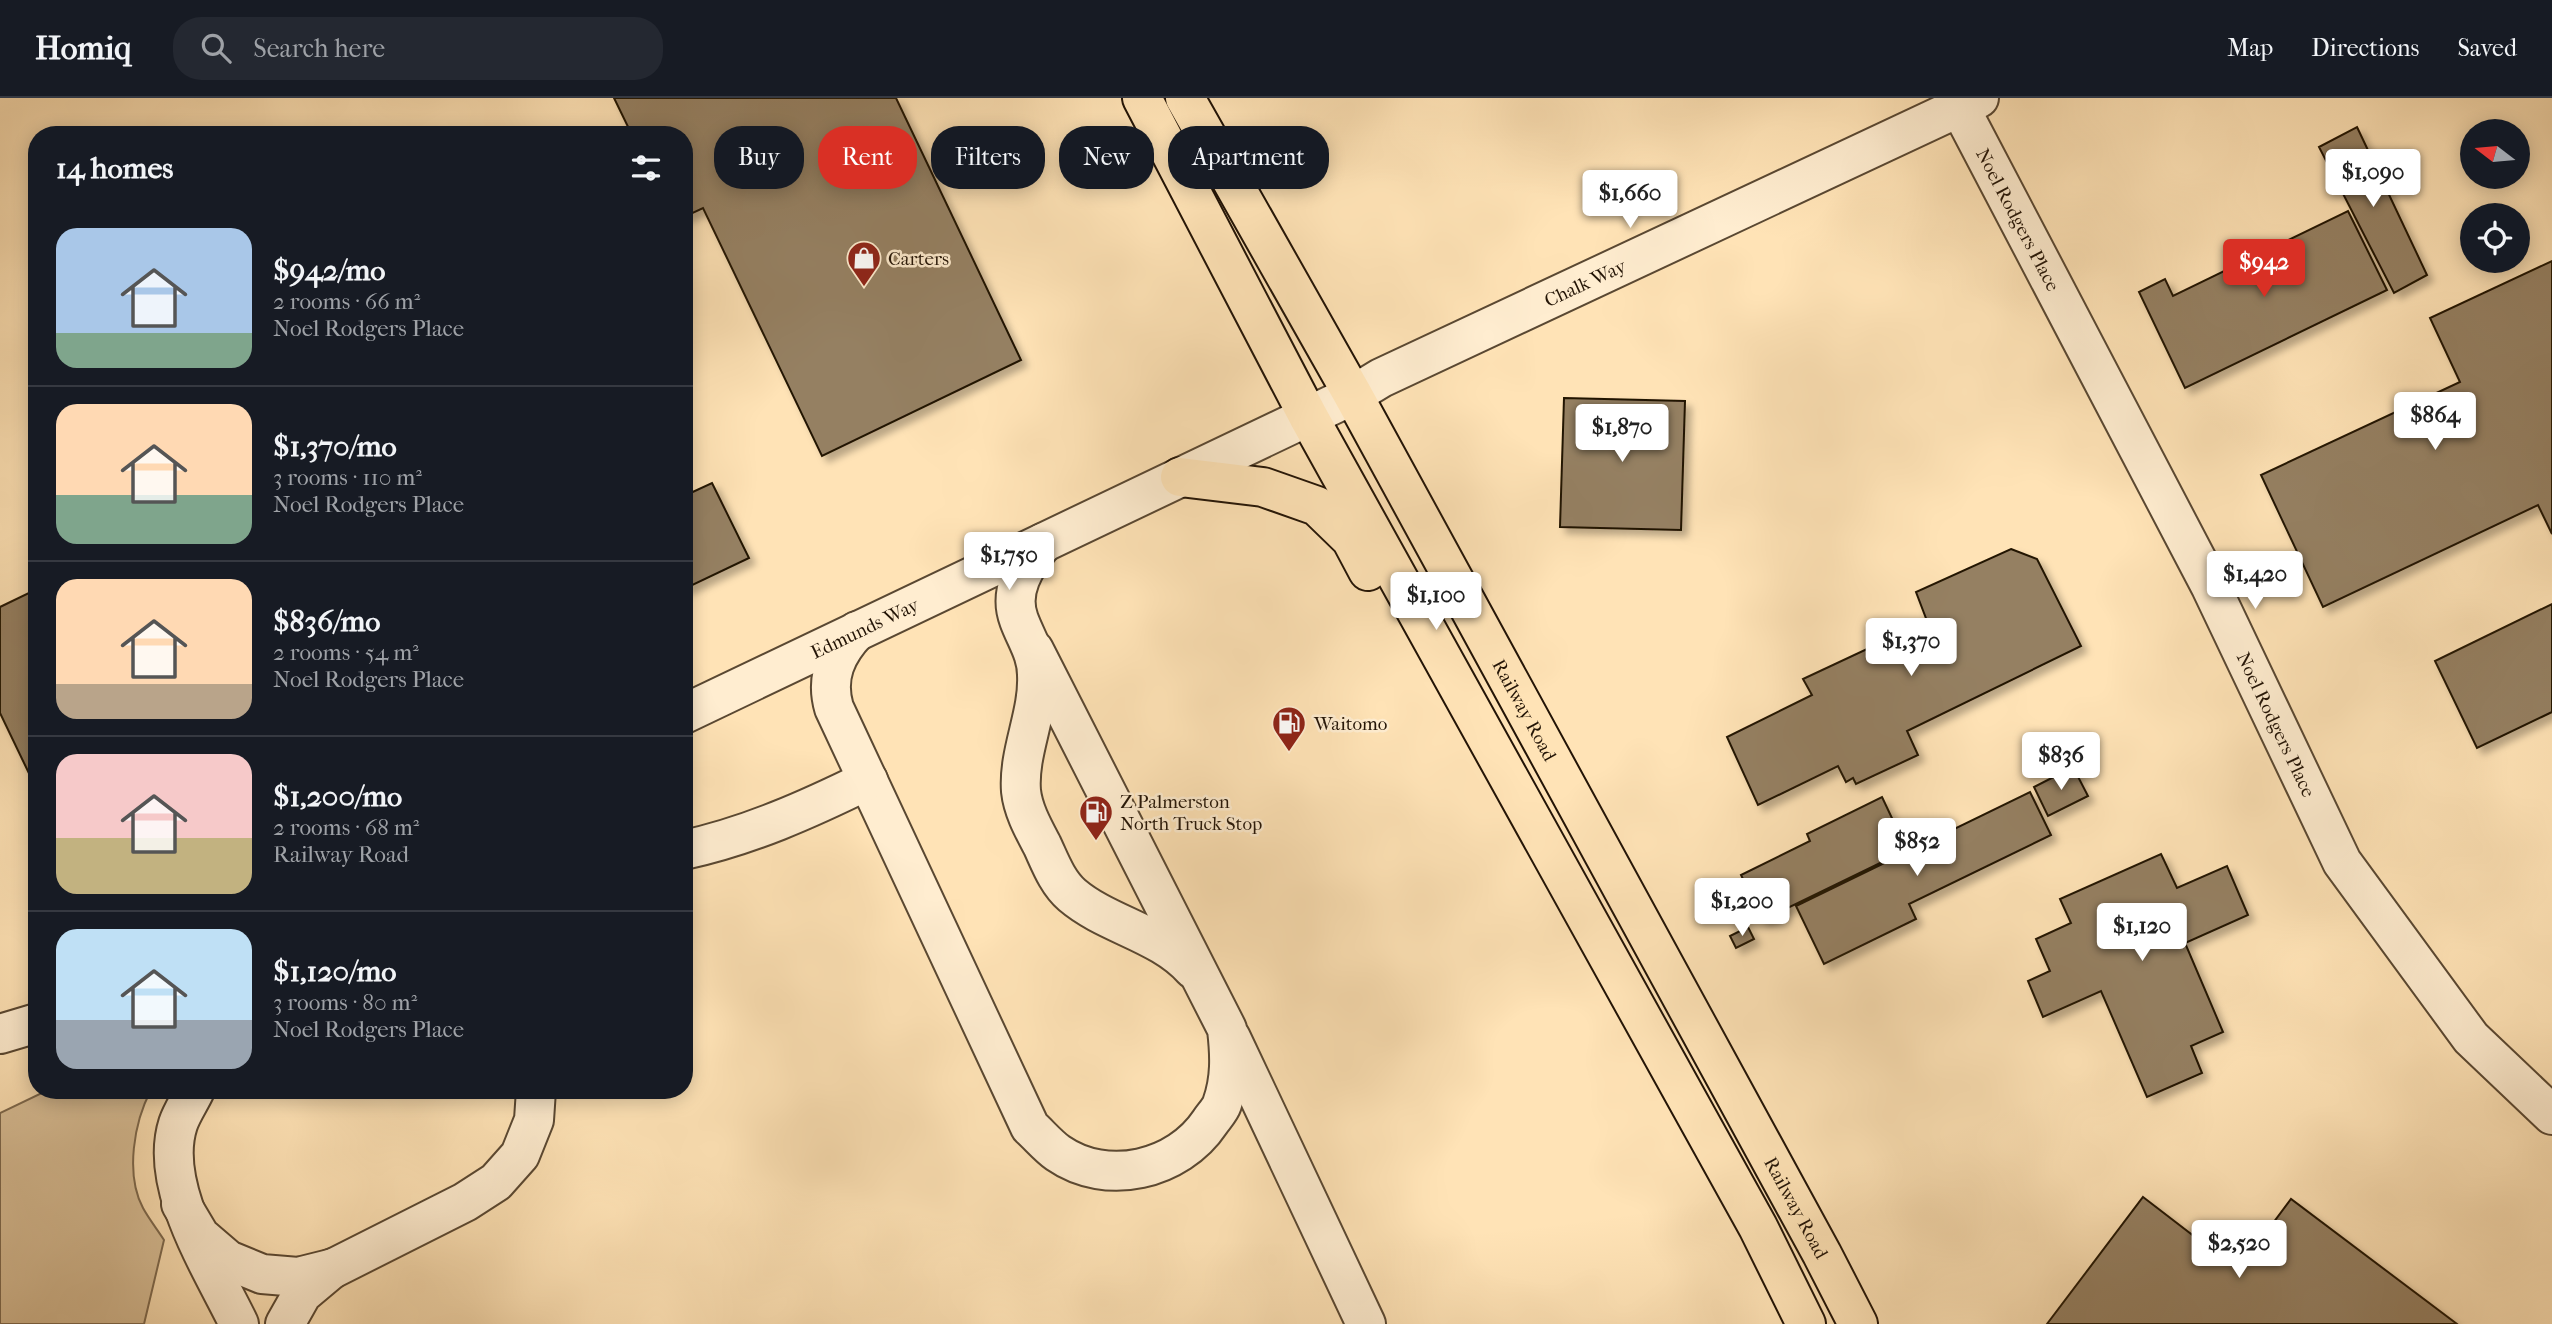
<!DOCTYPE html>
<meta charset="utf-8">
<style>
body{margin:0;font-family:"IM FELL French Canon",serif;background:#242831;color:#f1f3f6;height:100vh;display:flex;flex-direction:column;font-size:26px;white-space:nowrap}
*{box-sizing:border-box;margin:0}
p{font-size:23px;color:#9ea1a6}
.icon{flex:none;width:38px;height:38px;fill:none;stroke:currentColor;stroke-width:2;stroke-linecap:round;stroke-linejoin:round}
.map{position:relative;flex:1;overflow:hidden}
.details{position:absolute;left:28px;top:28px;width:665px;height:973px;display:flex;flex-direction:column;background:#171b24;border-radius:28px;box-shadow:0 4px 18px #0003}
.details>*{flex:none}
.hud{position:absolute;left:714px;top:28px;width:665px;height:63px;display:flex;gap:14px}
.needle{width:46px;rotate:286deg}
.fabs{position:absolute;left:2460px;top:21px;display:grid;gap:14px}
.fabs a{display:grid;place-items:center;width:70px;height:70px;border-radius:50%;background:#171b24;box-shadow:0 4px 18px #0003;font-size:35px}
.price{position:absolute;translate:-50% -60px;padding:0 16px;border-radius:7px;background:#fff;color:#222;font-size:23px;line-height:46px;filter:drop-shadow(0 2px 4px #0008)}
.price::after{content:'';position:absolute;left:50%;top:42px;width:21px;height:16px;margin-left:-10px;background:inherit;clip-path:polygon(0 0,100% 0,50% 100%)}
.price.current{background:#d93025;color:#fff}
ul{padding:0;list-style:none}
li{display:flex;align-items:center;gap:21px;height:175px;padding:0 28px}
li+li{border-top:2px solid #363941}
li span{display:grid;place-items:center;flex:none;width:196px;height:140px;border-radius:21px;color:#555}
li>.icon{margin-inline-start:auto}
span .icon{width:84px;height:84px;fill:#fffc;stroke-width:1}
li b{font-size:30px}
h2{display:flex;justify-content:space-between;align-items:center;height:84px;padding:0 28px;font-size:30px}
.tag{padding:0 24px;border-radius:28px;background:#171b24;box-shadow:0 4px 18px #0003;font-size:24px;line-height:63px}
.tag.current{background:#d93025;color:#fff}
header{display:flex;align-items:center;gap:42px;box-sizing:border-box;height:98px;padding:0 35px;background:#171b24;border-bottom:2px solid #363941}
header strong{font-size:33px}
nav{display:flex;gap:38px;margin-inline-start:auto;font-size:24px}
.search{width:490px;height:63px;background:#242831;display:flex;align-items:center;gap:18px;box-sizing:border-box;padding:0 24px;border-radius:28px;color:#9ea1a6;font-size:26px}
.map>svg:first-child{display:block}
</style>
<header>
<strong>Homiq</strong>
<div class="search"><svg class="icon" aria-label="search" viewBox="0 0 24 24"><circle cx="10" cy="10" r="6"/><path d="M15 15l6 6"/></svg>Search here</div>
<nav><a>Map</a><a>Directions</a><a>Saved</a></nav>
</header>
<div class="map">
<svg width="2552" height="1226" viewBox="0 0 2552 1226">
<defs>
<filter id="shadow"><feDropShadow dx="6" dy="6" stdDeviation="3.5" flood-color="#0004"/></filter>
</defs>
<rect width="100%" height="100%" fill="#ffe3b6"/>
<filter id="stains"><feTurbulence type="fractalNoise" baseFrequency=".00286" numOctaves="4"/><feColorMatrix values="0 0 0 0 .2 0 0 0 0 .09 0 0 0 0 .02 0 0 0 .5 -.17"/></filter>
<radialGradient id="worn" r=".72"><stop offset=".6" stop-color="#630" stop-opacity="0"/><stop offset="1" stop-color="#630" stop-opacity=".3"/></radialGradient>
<path fill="#dac098" stroke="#7e6a4f" stroke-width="2" d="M48,992H151C134,1024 125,1076 143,1110C149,1121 157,1131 164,1142L144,1226H0V1015Z"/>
<path fill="#958062" stroke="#231406" stroke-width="2" filter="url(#shadow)" d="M614,0H896L1021,262L822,358L703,110L684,119V37H632Z
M2357,29L2427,177L2394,195L2319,49Z
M2348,113L2387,192L2185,290L2139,194L2165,181L2173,198Z
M2552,163V436L2538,407L2323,509L2261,377L2460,284L2430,220Z
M1564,300L1685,303L1681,432L1560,429Z
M712,385L749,460L684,491V398Z
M2011,451L2037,461L2081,548L1907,633L1918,657L1856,686L1853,680L1846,684L1838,668L1758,707L1727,639L1812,597L1803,581L1927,523L1916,494Z
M37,491V692L0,615V509Z
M2552,506V614L2477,650L2435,563Z
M2073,669L2088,698L2048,718L2034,689Z
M2030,694L2051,737L1909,806L1916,821L1824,866L1796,808Z
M1882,699L1907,752L1763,822L1741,777L1810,743L1807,736Z
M2161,756L2177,790L2227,768L2248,817L2185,845L2223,934L2191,948L2202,975L2147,999L2101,893L2043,919L2028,883L2050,873L2036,841L2071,825L2060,801Z
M1748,829L1754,841L1736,850L1730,838Z
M2143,1099L2238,1172L2291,1101L2457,1226H2047Z"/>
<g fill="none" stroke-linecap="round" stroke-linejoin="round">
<g stroke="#5a4832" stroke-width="42">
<g id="minor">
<path id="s1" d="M1960,10L2211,489L2342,764L2471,940L2552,1017"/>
<path d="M1043,445C1025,467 1008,493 1019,522C1026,541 1037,556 1037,577C1039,616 1018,654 1021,693C1023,712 1033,730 1042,747C1050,764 1057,784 1072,797C1107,827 1161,835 1193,871"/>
<path d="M857,533C836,555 825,579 834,610L1030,1029C1039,1037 1048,1048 1058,1055C1107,1089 1178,1072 1210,1024C1214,1018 1220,1012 1222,1006C1231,981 1230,957 1227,931L1034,552"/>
<path id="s2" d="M684,616L1353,297L1381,280L1979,0"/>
<path d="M684,752C749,738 809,711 868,682"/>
<path d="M0,936L37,925"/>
<path d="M1231,940L1366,1226"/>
<path d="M195,992C190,1003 182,1014 178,1026C158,1088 212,1170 239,1226"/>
<path d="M181,1106L200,1138L228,1162L262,1176L298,1179L334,1170L465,1104L496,1084L520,1057L534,1022L536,992"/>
<path d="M285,1226L302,1196L333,1170"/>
</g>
</g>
<g stroke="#231406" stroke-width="42">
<g id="major">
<path d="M1142,0L1308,318L1758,1129L1806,1226"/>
<path id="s3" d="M1185,0L1353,297L1822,1156L1858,1226"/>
<path d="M1180,379L1263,389L1317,408L1351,441L1368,473"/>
</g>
</g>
<use href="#minor" stroke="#ffedd0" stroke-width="38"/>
<use href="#major" stroke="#ffe3b6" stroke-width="38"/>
</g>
<defs>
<g id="shop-pin" transform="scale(1.75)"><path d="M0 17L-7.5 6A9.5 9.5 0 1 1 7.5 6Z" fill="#8f2418" stroke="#ffedd0"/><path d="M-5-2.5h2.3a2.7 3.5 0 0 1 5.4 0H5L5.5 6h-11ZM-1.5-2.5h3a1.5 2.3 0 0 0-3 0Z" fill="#fff"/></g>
<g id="fuel-pin" transform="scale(1.75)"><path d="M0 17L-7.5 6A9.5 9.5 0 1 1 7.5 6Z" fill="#8f2418" stroke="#ffedd0"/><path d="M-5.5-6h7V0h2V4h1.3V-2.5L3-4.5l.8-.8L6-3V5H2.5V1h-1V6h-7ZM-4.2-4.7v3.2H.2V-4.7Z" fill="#fff"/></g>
</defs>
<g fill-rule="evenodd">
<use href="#shop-pin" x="864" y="160"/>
<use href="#fuel-pin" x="1289" y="625"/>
<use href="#fuel-pin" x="1096" y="714"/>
</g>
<g text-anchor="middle" stroke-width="5" stroke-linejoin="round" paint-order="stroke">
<g font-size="19" fill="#231406" stroke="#ffedd0">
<text dy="7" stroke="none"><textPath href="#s1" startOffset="126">Noel Rodgers Place</textPath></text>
<text dy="7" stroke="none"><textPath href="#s2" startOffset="999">Chalk Way</textPath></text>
<text dy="7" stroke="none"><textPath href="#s2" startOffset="200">Edmunds Way</textPath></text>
<text dy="7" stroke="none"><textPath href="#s3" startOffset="700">Railway Road</textPath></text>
<text dy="7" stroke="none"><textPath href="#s1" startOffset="693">Noel Rodgers Place</textPath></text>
<text dy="7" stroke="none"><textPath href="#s3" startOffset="1267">Railway Road</textPath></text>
</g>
<g font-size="19" fill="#231406" stroke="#ffedd0" text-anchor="start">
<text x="888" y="167">Carters</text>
<text x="1314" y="632">Waitomo</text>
<text x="1120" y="710">Z Palmerston<tspan x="1120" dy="22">North Truck Stop</tspan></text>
</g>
</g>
<rect width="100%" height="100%" filter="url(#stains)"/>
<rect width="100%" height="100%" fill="url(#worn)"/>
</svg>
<div class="fabs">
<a><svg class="needle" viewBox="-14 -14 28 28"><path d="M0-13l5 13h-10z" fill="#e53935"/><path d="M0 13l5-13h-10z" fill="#9ea1a6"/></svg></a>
<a><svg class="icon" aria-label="locate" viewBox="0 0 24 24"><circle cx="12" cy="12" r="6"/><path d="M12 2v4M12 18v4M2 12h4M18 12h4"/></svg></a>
</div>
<b class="price" style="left:2373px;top:111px">$1,090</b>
<b class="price" style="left:1630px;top:132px">$1,660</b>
<b class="price current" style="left:2264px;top:201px">$942</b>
<b class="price" style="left:2435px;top:354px">$864</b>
<b class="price" style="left:1622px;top:366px">$1,870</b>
<b class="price" style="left:1009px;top:494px">$1,750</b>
<b class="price" style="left:2255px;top:513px">$1,420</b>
<b class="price" style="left:1436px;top:534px">$1,100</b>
<b class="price" style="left:1911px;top:580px">$1,370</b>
<b class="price" style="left:2061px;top:694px">$836</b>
<b class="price" style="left:1917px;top:780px">$852</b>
<b class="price" style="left:1742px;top:840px">$1,200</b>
<b class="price" style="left:2142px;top:865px">$1,120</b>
<b class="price" style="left:2239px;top:1182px">$2,520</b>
<div class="hud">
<a class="tag">Buy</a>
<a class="tag current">Rent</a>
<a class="tag">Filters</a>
<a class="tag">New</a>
<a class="tag">Apartment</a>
</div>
<section class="details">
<h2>14 homes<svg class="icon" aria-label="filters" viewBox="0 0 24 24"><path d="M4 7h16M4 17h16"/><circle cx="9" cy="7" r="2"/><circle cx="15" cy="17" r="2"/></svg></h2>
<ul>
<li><span style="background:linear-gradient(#a9c7e8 75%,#7fa58c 0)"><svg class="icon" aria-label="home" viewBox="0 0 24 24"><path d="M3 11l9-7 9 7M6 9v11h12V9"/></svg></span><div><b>$942/mo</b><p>2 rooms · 66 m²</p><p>Noel Rodgers Place</p></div></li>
<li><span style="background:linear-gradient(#ffd9b3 65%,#7fa58c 0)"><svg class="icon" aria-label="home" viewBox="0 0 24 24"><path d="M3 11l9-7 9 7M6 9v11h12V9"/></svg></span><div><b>$1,370/mo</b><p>3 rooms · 110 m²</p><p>Noel Rodgers Place</p></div></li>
<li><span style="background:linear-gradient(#ffd9b3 75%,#b9a48a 0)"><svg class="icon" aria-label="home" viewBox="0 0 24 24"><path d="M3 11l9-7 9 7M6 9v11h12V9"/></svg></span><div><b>$836/mo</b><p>2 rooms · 54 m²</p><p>Noel Rodgers Place</p></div></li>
<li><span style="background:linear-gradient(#f6c9c9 60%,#c2b280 0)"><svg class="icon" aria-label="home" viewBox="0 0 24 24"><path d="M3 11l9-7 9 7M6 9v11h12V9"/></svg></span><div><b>$1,200/mo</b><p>2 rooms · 68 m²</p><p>Railway Road</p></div></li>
<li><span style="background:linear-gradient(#bfe0f5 65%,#9aa5b1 0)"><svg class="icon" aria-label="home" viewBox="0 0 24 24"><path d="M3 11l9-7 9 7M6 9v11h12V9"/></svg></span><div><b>$1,120/mo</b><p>3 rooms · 80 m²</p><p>Noel Rodgers Place</p></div></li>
</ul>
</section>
</div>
